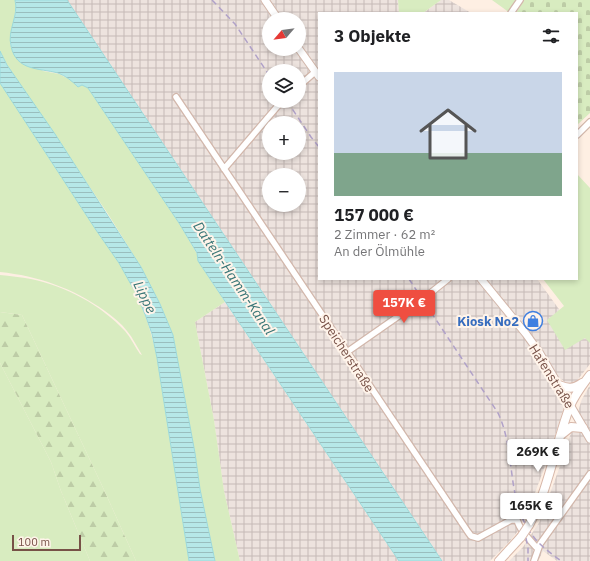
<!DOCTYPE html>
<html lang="de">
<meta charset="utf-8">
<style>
body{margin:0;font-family:"IBM Plex Sans",sans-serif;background:#f2f2f2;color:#202124;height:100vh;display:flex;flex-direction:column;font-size:15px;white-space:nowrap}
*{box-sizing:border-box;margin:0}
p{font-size:13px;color:#757577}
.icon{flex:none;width:22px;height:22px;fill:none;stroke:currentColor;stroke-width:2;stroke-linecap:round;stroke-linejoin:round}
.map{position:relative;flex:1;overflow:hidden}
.side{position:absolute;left:318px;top:12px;width:260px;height:268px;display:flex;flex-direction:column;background:#fff;border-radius:0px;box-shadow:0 2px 6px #0003}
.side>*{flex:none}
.needle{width:26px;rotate:242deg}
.tools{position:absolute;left:262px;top:12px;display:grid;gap:8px}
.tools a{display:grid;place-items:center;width:44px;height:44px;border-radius:50%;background:#fff;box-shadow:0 2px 6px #0003;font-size:20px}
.scale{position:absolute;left:12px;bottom:10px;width:69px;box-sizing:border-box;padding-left:4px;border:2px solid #775147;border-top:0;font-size:11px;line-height:14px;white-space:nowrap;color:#775147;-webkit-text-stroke:3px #fff4ea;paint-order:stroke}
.price{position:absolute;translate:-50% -34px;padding:0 9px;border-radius:4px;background:#fff;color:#222;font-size:13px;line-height:26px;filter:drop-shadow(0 1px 2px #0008)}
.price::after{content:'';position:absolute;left:50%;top:24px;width:12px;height:9px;margin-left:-6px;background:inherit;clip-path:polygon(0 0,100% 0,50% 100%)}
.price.current{background:#ef4e40;color:#fff}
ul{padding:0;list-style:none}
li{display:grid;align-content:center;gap:8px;height:212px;padding:0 16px}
li span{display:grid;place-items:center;height:124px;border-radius:0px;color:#555}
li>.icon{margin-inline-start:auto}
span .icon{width:72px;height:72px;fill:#fffc;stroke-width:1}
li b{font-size:17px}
h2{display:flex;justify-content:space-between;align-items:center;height:48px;padding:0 16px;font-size:17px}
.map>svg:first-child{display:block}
</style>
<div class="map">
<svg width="590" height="561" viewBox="0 0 590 561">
<defs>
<pattern id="industrial-grid" width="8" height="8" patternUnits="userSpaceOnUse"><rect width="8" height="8" fill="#ede3de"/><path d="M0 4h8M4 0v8" fill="none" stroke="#c5bab6"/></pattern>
<pattern id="forest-firs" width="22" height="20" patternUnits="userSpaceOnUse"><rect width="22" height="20" fill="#d8ecc0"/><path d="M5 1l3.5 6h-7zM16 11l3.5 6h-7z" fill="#bdcca6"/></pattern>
<pattern id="cemetery-stones" width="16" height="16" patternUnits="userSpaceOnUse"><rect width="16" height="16" fill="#d8ecc0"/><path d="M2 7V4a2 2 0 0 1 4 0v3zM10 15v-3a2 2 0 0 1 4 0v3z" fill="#bdcca6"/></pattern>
<pattern id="water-rules" width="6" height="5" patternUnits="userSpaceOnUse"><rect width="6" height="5" fill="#b6e8e8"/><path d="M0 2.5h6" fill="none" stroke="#99bebe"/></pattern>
</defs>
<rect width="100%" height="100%" fill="#feefe3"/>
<path fill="url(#industrial-grid)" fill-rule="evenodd" d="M67,0H398L399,13H319V279H537L572,327L590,314V364L576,382L569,384L566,383L561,379L552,385L564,408L545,466L529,509L518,531L510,541L490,561H442ZM269,19H299V49H269ZM269,71H299V101H269ZM269,123H299V153H269ZM269,175H299V205H269Z
M441,0H449L471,13H423Z
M225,302L399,561H240L224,491L214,420L195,322Z
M590,385V561H557L543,551L538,561H509L523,547L540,521L560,466L582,399Z"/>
<path fill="#d8ecc0" d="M0,0H15L16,6L10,45L43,71L59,74L71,80L78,87L82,85L88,88L179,223L197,254L198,261L225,302L195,322L214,420L224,491L240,561H215L200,489L195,453L173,335L160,304L141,267L108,214L7,65L0,51Z
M398,0H441L423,13H399Z
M492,0H520L510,13Z
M0,83C27,122 52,162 78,202C91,223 106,242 119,262C138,292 150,324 157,358L189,561H136L105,492L22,315L0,312V275C10,276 21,277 31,279C66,286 101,305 125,331C131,338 135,347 140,354L142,355C137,347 133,338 127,331C121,323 113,317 105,311C73,288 38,276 0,272Z
M577,174L590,188V343L585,338L565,350L547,320L564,306L543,279H577Z
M0,363L51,462L61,491L90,561H0Z"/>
<path fill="url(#forest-firs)" d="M0,312L22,315L105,492L136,561H90L61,491L51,462L0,363Z"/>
<path fill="url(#cemetery-stones)" d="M524,0H590V113L577,125V13H516Z"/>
<path fill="url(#water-rules)" stroke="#9cdadb" d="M15,0H67L442,561H399L198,261L197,253L179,223L88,88L82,85L78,87C72,81 66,76 58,73C39,68 16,71 11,46C7,30 19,16 15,0Z
M0,51L7,65L55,134L141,267L160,304L173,335L195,453L200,489L215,561H189L157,358L152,334L146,317L138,297L119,263L96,230L0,83Z"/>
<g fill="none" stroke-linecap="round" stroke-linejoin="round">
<g stroke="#d2b7ab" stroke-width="8">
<path id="minor" d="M511,13L520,0
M299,86L315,72
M176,97L468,532L471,536L478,538L511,520H517C520,531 530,540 538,549
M577,135L590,122
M224,169L282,101
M347,352L423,299L448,279
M534,561L540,544L590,474"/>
</g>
<g stroke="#d2b7ab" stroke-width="9">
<path id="tertiary" d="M265,0L278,19
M299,49L319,77
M481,279L526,334L539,352L590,439"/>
</g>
<g stroke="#d8b8aa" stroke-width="10">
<path id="secondary" d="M559,385C568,389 573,389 582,383
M561,435L571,427L583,428
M529,525C549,489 555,445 570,406C575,395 583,384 590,375
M499,561L521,537"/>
</g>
<use href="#minor" stroke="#fff" stroke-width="5.5"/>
<use href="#tertiary" stroke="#fff" stroke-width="7"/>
<use href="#secondary" stroke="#fff" stroke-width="8"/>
<path stroke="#b0a1c8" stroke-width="1.5" stroke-dasharray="6 4" stroke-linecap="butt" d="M212,0L235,24L269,75
M287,101L311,137L319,147
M409,279L498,413C517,453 505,500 533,536C540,546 551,553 561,561
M524,528L528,548V561"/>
<g stroke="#d8b8aa" stroke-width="10" stroke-linecap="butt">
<path id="secondary-bridge" d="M521,537L529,525"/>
</g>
<use href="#secondary-bridge" stroke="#fff" stroke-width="8"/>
</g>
<defs>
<g id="shop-ring" transform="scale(1)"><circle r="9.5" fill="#fff4ea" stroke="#3f7fe0" stroke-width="1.5"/><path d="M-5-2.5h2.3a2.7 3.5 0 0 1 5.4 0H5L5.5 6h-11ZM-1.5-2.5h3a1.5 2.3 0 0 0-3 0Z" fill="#3f7fe0"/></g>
</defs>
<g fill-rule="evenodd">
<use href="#shop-ring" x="533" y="321"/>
</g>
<g text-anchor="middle" stroke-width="4" stroke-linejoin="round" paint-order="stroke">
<g font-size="13" font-weight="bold" fill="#366cbe" stroke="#fff4ea" text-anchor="end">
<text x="519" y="326">Kiosk No2</text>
</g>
<g font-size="13" fill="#775147" stroke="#fff4ea">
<text transform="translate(347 353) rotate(57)" y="5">Speicherstraße</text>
<text transform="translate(552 376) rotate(58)" y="5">Hafenstraße</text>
</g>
<g font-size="14" font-style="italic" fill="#387576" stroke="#fff4ea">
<text transform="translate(234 278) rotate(56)" y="5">Datteln-Hamm-Kanal</text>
<text transform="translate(145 297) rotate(64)" y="5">Lippe</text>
</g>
</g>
</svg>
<div class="tools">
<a><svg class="needle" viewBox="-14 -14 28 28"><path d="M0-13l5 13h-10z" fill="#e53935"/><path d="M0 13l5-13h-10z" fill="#757577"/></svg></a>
<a><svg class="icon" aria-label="layers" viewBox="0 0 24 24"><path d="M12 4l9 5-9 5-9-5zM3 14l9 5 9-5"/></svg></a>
<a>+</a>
<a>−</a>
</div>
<div class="scale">100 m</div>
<b class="price current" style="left:404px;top:324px">157K €</b>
<b class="price" style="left:538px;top:473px">269K €</b>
<b class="price" style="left:531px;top:527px">165K €</b>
<section class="side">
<h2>3 Objekte<svg class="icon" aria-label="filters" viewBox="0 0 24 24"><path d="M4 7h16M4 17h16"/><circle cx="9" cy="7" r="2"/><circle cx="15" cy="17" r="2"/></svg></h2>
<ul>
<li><span style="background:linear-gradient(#c9d6e8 65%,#7fa58c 0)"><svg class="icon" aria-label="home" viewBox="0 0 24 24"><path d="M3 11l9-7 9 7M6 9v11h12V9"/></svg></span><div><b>157 000 €</b><p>2 Zimmer · 62 m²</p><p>An der Ölmühle</p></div></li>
</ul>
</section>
</div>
